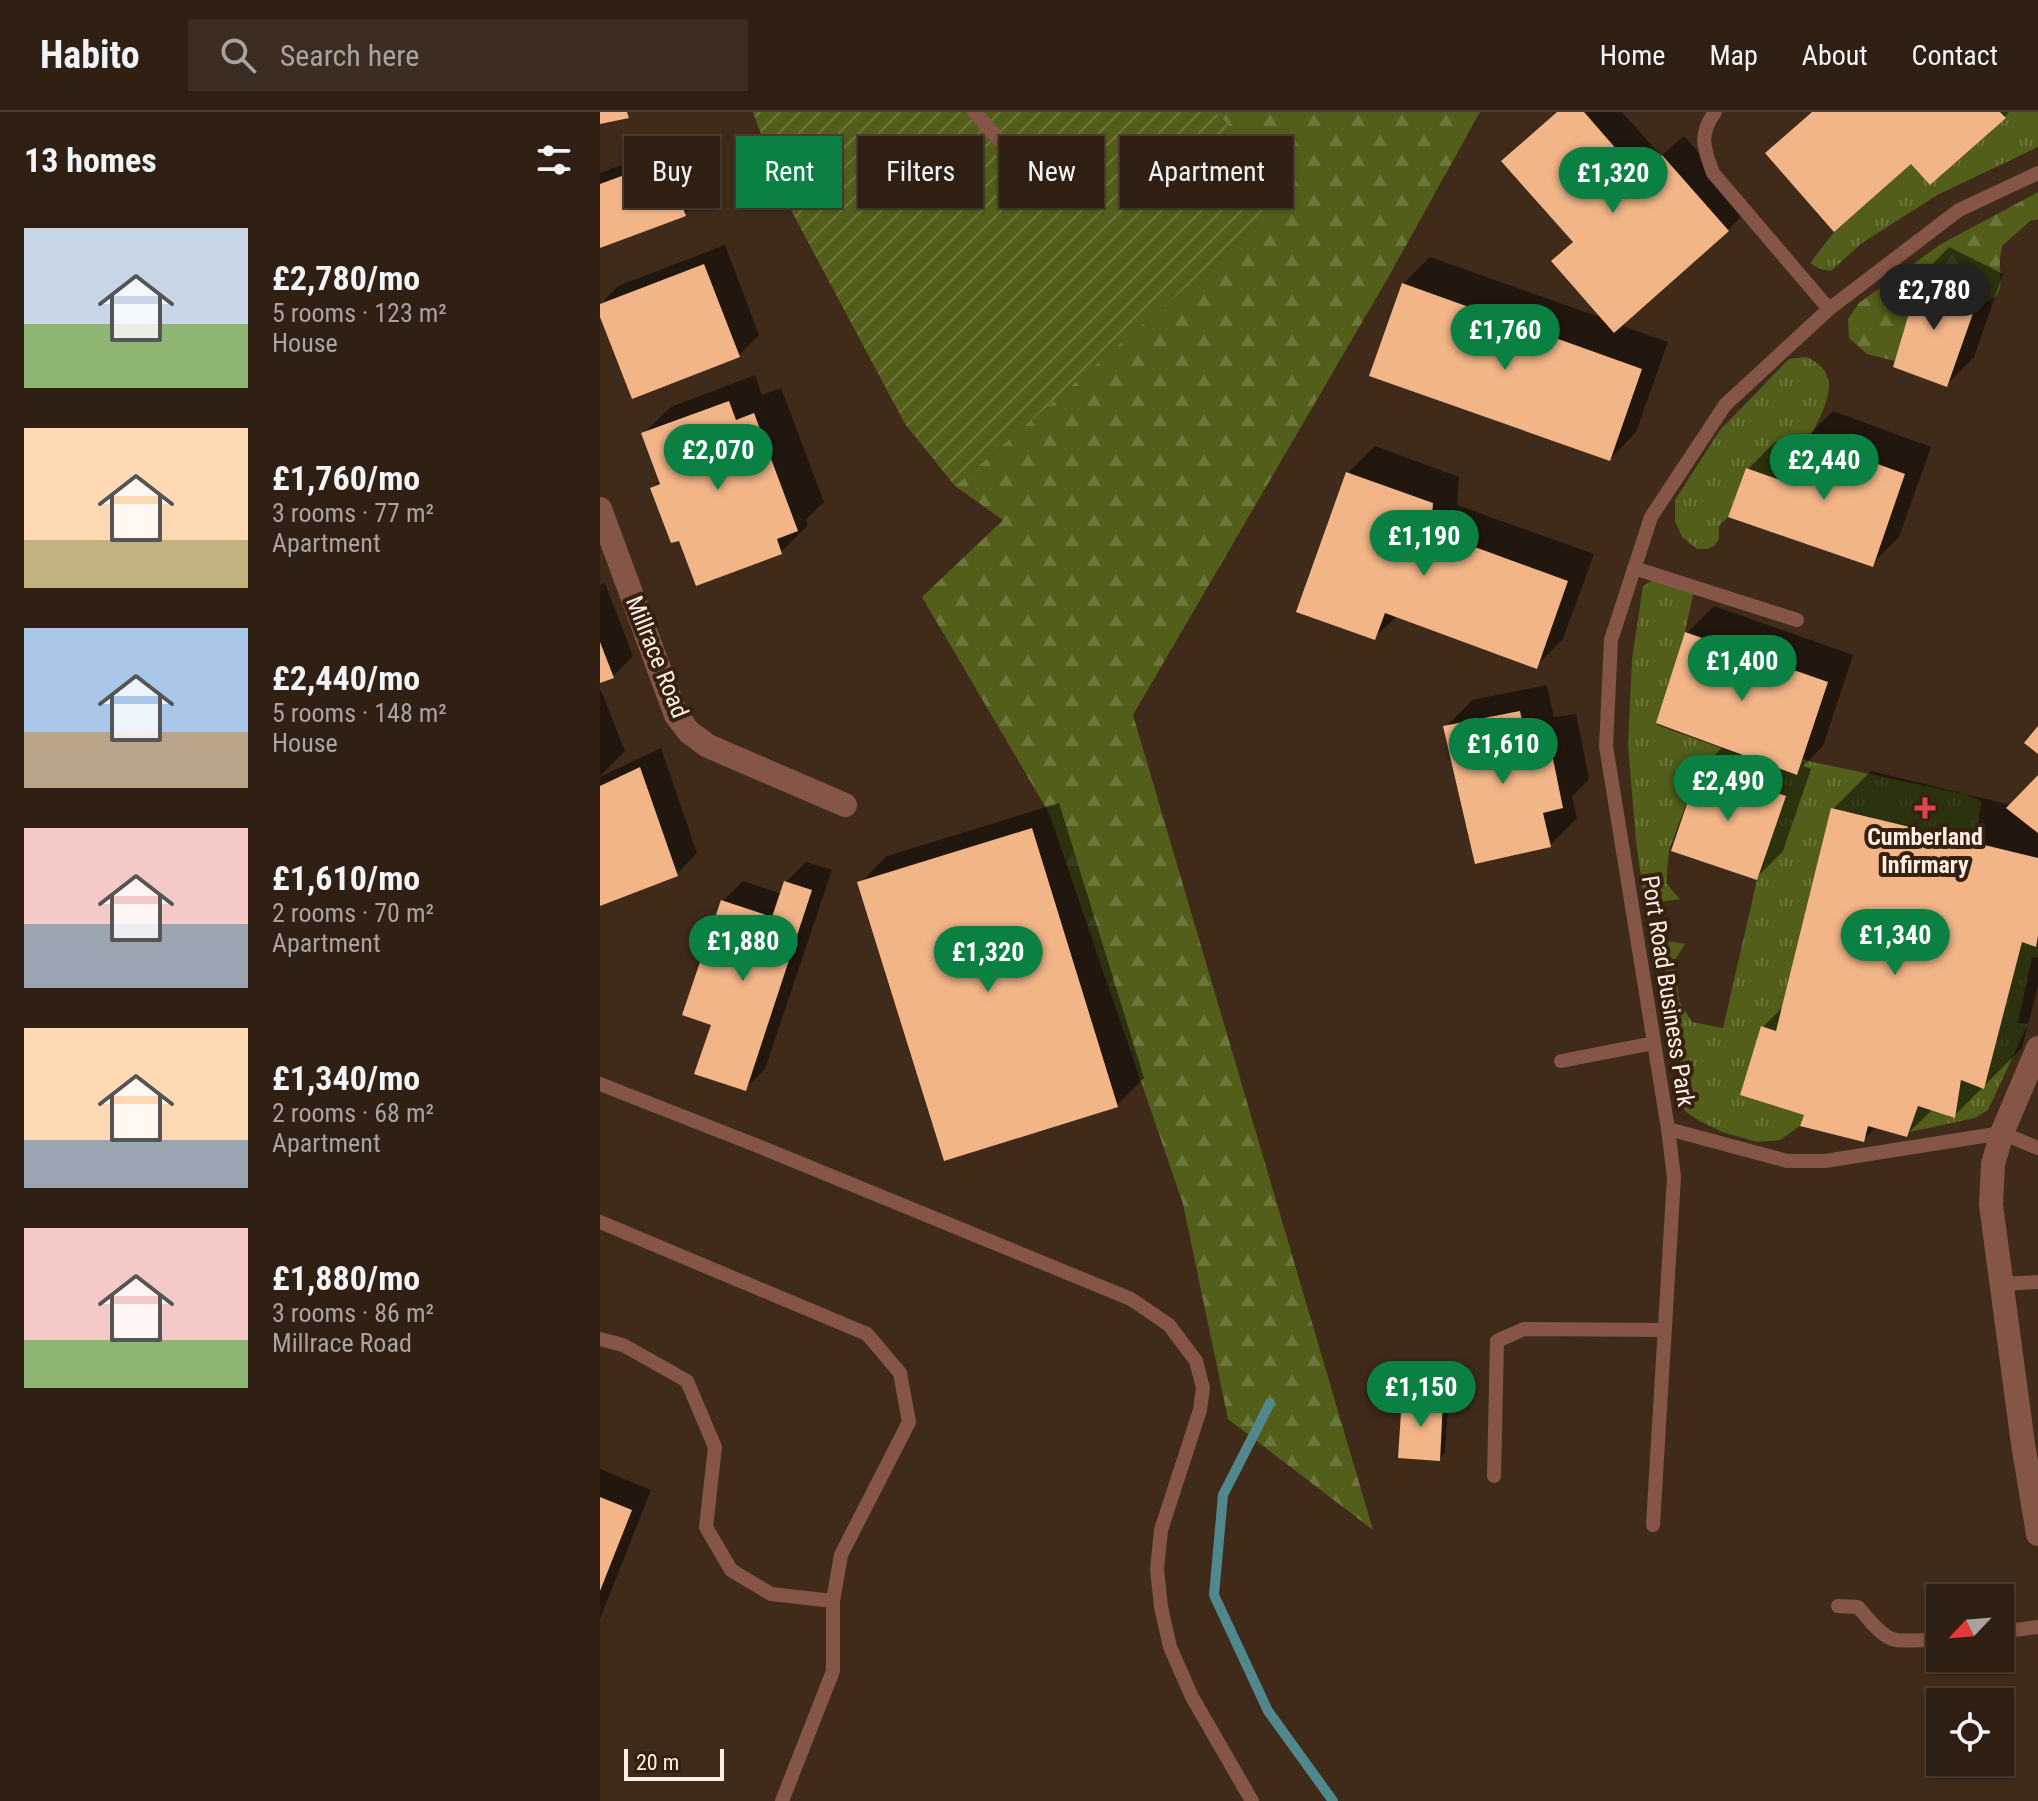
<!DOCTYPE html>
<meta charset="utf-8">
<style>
body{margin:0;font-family:"Roboto Condensed",sans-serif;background:#3c2d22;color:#f1f3f6;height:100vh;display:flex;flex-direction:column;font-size:30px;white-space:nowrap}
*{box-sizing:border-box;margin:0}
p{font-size:26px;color:#a8a3a0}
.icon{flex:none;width:44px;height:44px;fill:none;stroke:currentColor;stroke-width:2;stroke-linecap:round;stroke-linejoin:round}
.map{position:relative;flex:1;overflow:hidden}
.sheet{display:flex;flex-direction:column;background:#302014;width:600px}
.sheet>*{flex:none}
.guide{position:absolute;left:24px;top:24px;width:760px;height:72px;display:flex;gap:16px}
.needle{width:52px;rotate:244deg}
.controls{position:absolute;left:1326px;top:1472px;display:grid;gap:16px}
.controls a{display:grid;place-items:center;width:88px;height:88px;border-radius:0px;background:#302014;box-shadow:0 2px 6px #0004,0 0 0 2px #4b3e34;font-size:40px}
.scale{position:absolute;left:24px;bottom:20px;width:100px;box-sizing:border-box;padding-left:8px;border:4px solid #fff0e6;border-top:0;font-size:22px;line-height:28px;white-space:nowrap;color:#fff0e6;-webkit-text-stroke:6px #362111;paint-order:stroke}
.price{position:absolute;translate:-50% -68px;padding:0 18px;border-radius:28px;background:#0b8043;color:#fff;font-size:26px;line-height:52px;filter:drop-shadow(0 2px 4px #0008)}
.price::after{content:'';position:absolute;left:50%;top:48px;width:24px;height:18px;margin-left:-12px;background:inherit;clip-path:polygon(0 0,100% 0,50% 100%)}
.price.current{background:#222;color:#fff}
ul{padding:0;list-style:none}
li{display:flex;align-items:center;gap:24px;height:200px;padding:0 24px}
li span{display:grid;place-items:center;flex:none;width:224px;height:160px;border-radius:0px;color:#555}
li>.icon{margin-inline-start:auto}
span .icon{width:96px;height:96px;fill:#fffc;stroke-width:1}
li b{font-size:34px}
h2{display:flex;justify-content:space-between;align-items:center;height:96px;padding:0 24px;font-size:34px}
.pill{padding:0 28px;border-radius:0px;background:#302014;box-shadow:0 2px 6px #0004,0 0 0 2px #4b3e34;font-size:28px;line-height:72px}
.pill.current{background:#0b8043;color:#fff}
header{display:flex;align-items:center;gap:48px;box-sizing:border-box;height:112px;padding:0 40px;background:#302014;border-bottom:2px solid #4b3e34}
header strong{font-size:38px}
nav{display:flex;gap:44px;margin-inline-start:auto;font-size:28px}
.search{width:560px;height:72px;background:#3c2d22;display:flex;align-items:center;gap:20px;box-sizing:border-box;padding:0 28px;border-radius:0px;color:#a8a3a0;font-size:30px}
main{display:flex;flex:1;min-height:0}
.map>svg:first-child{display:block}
</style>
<header>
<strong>Habito</strong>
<div class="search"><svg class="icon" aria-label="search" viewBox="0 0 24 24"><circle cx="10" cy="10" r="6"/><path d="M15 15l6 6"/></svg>Search here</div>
<nav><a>Home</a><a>Map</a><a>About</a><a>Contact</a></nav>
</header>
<main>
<section class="sheet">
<h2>13 homes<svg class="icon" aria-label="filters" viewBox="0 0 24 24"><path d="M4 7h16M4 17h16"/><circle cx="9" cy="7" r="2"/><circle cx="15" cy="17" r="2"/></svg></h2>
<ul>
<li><span style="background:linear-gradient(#c9d6e8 60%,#8fb573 0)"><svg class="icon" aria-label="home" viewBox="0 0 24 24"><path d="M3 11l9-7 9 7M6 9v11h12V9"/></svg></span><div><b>£2,780/mo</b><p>5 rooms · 123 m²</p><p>House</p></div></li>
<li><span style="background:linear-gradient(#ffd9b3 70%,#c2b280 0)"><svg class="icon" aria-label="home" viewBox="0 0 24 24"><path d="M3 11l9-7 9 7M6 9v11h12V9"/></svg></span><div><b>£1,760/mo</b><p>3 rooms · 77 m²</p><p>Apartment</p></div></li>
<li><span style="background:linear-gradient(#a9c7e8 65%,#b9a48a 0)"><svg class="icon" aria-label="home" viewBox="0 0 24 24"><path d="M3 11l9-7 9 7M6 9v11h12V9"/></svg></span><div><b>£2,440/mo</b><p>5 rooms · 148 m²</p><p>House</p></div></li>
<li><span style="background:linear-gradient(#f6c9c9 60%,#9aa5b1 0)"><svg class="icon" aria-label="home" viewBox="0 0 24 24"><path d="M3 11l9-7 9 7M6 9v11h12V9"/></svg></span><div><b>£1,610/mo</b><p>2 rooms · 70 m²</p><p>Apartment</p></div></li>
<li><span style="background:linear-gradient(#ffd9b3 70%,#9aa5b1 0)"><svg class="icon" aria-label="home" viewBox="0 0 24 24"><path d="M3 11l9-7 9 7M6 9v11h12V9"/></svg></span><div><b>£1,340/mo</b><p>2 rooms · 68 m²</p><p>Apartment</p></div></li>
<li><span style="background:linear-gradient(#f6c9c9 70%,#8fb573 0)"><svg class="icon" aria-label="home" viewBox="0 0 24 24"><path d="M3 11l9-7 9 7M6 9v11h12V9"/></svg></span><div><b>£1,880/mo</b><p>3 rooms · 86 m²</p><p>Millrace Road</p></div></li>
</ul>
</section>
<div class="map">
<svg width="1438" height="1689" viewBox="0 0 1438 1689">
<defs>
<pattern id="grass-tufts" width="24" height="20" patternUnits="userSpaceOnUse" patternTransform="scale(2)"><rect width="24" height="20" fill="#525e1a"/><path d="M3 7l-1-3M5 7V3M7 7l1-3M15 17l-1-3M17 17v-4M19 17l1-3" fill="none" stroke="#6c753b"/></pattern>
<pattern id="forest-firs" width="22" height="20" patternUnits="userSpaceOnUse" patternTransform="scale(2)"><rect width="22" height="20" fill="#525e1a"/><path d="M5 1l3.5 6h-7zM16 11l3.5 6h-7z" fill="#6c753b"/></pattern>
<pattern id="garden-furrows" width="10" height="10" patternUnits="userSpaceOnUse" patternTransform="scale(2)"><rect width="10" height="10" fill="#525e1a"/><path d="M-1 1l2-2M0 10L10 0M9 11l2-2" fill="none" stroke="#6c753b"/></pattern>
</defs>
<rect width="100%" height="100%" fill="#402b1b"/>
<path fill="url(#grass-tufts)" d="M1400,0H1438V35L1339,82L1262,131L1231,159L1220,157L1210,151L1234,120L1311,52L1330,73L1405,7Z
M1206,245C1247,262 1223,298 1210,326L1204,325L1194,373L1146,356L1128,405L1119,414V427L1114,434L1106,437H1097L1082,425L1075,409V388L1120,318L1189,247Z
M1065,462L1079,464L1093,483L1085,520L1057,613L1196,663L1203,646L1208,649L1364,682L1382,689L1374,731L1176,919L1162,914L1140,983L1204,1003L1200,1014L1180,1028L1157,1030L1122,1020L1098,1008L1085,999L1078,985L1080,955V921L1070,891L1061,828L1085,832L1075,848L1079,889L1092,910L1123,916L1157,768L1185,684L1100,655L1069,738L1066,771L1080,787L1054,791L1043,780L1036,729L1028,633L1032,547L1043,474Z
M1438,824V846L1432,845L1418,911L1428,912L1388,998L1375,1006L1309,1020L1318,994L1355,1006L1361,968L1384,976L1422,830L1436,835Z"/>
<path fill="url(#forest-firs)" d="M616,0H880L789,164L533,603L773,1418L628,1307L583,1092L449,701L322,485L403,408L355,374L692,83Z
M1438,80V107L1430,109L1402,134C1401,141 1399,149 1400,156C1401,174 1403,190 1377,190L1321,161L1295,249L1267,242L1249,226L1248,207L1259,191L1341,132Z"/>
<path fill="url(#garden-furrows)" d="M153,0H616L693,83L355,374L305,312L184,85Z"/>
<path fill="#0007" d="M957,0H1022L1061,44L1084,24L1148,98L1128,118L1020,213L1068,230L1036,320L1010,347L803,172L830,145L1005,207L954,149L974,129Z
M1211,0H1409L1404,5L1311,49L1168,41Z
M85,29L105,82L84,102L0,134V61Z
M125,133L159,223L139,243L0,200V193L18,174Z
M1349,135L1403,162L1374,245L1347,272L1295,254L1323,162Z
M155,263L162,283L181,276L224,390L206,408L208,413L181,440L80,426L52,376L61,367L44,321L71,295Z
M1233,299L1331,335L1299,425L1272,452L1148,357L1175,330L1203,340L1206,326Z
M775,334L859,365L857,393L994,442L963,527L936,554L797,504L774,526L748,361Z
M5,471L33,544L13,564L0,569V473Z
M1114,494L1253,543L1223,634L1203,654L1211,657L1183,739L1156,766L1102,655L1124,634L1087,521Z
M947,573L954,605L976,602L989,667L972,685L977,706L950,733L846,615L872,588Z
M1,578L25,639L0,664V579Z
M61,636L97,741L77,762L0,792V665Z
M1271,659L1411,693L1438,665V874L1422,936L1354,1004L1333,997L1306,1023L1276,1015L1263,1028L1206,1002L1163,915L1184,894L1233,697Z
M459,691L544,966L517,993L260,771L287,744Z
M206,750L232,758L165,957L145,977L114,911L123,789L143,769L182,782L186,770Z
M810,1279L849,1282L845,1341L839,1347L804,1286Z
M0,1357L51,1378L0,1507Z"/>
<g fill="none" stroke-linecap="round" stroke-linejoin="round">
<path stroke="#51888e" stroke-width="10" d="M670,1291L623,1383L614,1483L668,1599L733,1689"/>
</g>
<path fill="#f2b588" d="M0,0H27L29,6L0,12Z
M957,0H984L1039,63L1062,43L1129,119L1014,221L951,149L973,130L901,49Z
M1212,0H1400L1406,6L1330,73L1311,52L1234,120L1165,41Z
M65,48L86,104L0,136V72Z
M104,152L140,245L32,287L0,205V192Z
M1321,161L1377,190L1347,275L1293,255Z
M802,171L1042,257L1010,349L769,264Z
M129,289L136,308L154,301L198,419L177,427L182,442L96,474L79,429L71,431L50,376L60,372L41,321Z
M1204,325L1305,362L1273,455L1128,405L1146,356L1194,373Z
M746,360L833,391L831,419L968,469L937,557L785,501L775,528L696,500Z
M1085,520L1228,570L1197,663L1056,611Z
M0,530L14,566L0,571Z
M920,599L927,631L949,627L963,696L943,701L951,735L875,752L843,614Z
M1438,614V642L1424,631Z
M1100,654L1186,684L1157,768L1071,739Z
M40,655L78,764L0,794V674Z
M1438,663V721L1406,696Z
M1231,696L1438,746V824L1436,835L1422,830L1384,977L1361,968L1355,1006L1318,994L1307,1025L1268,1014L1264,1030L1200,1014L1204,1003L1140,983L1161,914L1176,919Z
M432,716L518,995L344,1049L257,770Z
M184,769L212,778L146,979L94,962L111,913L82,903L121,788L172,805Z
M802,1285L843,1288L840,1349L798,1346Z
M0,1385L32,1398L0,1479Z"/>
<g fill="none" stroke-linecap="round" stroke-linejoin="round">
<path stroke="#855547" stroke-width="14" d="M374,0L400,29
M1115,0C1098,23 1104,37 1113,61L1229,197
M1034,456L1197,508
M961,949L1054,931
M0,972L158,1034L531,1187L569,1213L596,1249L603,1276L600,1298L561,1418L557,1457L561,1495L570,1535L592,1585L652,1689
M1068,1017L1187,1049H1225L1402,1021L1438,1036
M0,1110L267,1222L300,1261L309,1310L241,1443L233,1489V1559L182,1689
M1402,1172L1438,1170
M0,1227L23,1233L87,1269L115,1335L106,1415L131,1458L171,1482L233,1489
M894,1364L897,1229L924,1217L1065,1218
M1053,1413L1074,1065L1068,1017L1006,634L1011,528L1051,405L1125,293L1229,197L1359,98L1438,61
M1238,1494L1258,1495C1266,1504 1280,1523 1292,1527C1301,1530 1330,1528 1340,1527
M1400,1520L1438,1515"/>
<path stroke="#855547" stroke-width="24" d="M0,397L76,603L89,620L108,634L245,693
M1438,936L1402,1021L1393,1052L1391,1093L1423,1332L1438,1422"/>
</g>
<path fill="#e0444e" stroke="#362111" stroke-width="3" d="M1321 684h8v8h8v8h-8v8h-8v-8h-8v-8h8z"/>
<g text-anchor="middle" stroke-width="8" stroke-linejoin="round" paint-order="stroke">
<g font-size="24" fill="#fff0e6" stroke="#362111">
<text transform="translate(57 545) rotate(68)" y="8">Millrace Road</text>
<text transform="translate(1068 879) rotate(81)" y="8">Port Road Business Park</text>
</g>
<g font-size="24" font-weight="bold" fill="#fff0e6" stroke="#362111">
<text x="1325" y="733">Cumberland<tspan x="1325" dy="28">Infirmary</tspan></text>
</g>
</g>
</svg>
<div class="controls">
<a><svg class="needle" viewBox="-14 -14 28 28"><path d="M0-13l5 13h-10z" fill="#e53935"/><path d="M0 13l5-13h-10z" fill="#a8a3a0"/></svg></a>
<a><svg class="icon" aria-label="locate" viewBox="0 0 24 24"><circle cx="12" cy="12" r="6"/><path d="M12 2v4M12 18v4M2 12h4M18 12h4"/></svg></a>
</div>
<div class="scale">20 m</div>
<b class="price" style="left:1013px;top:103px">£1,320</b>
<b class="price current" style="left:1334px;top:220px">£2,780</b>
<b class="price" style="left:905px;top:260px">£1,760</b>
<b class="price" style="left:118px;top:380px">£2,070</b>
<b class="price" style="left:1224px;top:390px">£2,440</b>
<b class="price" style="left:824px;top:466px">£1,190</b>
<b class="price" style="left:1142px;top:591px">£1,400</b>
<b class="price" style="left:903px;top:674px">£1,610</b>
<b class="price" style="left:1128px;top:711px">£2,490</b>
<b class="price" style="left:1295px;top:865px">£1,340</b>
<b class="price" style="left:143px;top:871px">£1,880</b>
<b class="price" style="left:388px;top:882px">£1,320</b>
<b class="price" style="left:821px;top:1317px">£1,150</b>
<div class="guide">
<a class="pill">Buy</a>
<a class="pill current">Rent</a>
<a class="pill">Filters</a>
<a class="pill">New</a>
<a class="pill">Apartment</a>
</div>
</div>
</main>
